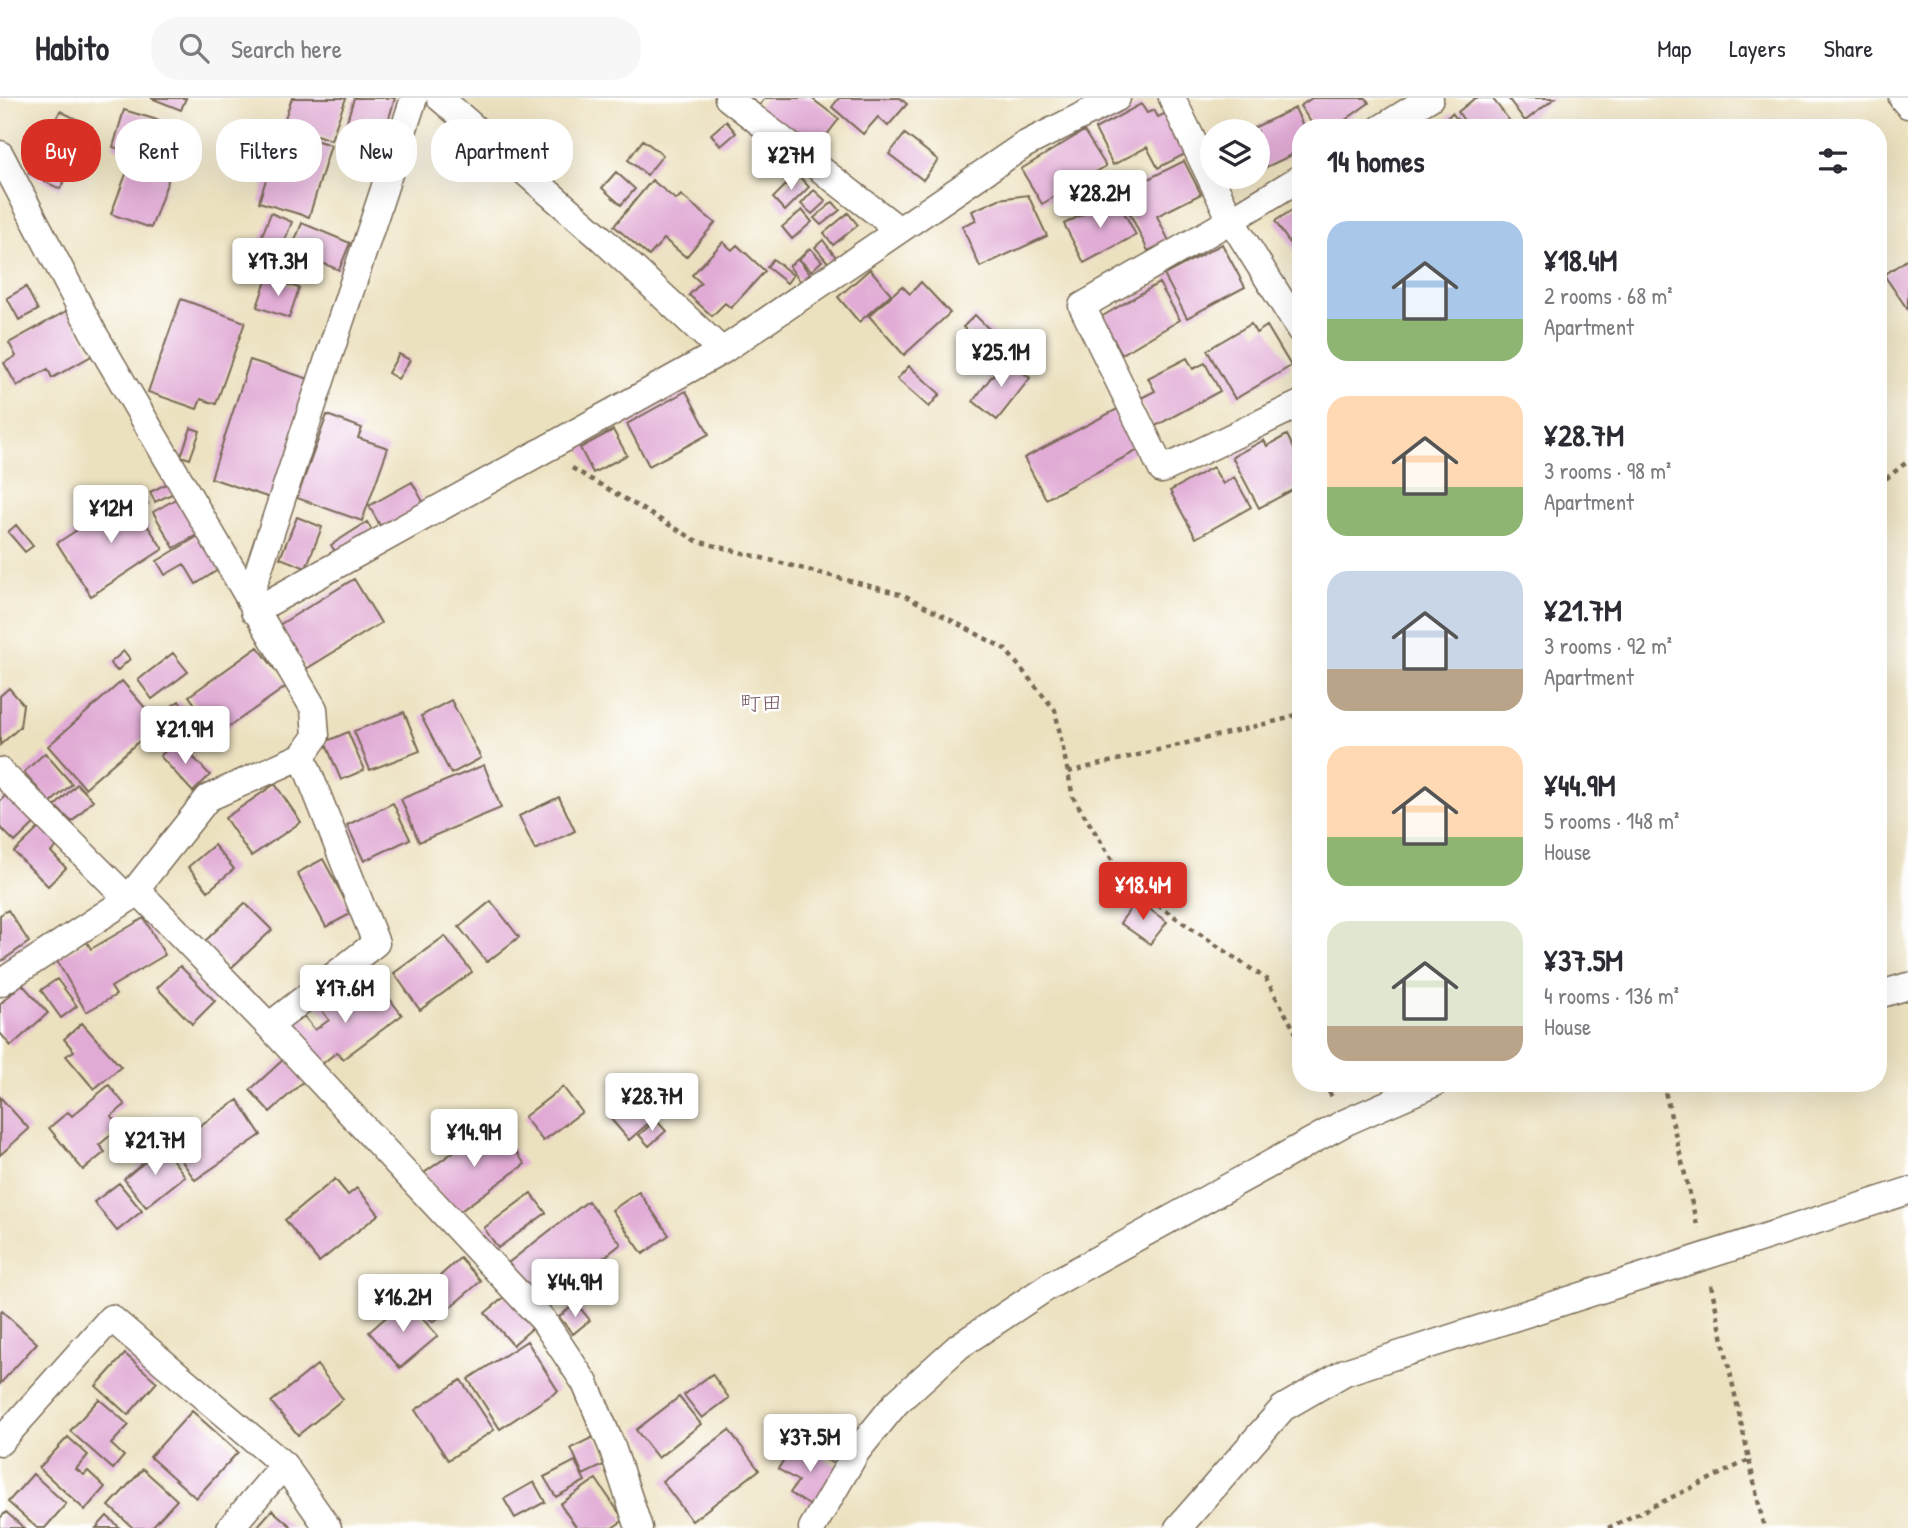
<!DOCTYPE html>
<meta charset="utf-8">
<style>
body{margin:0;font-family:"Patrick Hand","Klee One",sans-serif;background:#f7f7f7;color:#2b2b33;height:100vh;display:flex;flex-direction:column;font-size:26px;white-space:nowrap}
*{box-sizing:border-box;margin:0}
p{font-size:23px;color:#7c7c81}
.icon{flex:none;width:38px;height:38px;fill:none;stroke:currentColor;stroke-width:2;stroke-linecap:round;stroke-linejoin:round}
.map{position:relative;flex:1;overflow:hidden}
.details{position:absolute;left:1292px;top:21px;width:595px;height:973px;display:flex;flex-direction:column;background:#fff;border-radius:28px;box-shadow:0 7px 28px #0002}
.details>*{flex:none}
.hud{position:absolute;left:21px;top:21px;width:665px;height:63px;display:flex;gap:14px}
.buttons{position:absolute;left:1200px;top:21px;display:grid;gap:14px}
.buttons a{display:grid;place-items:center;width:70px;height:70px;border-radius:50%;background:#fff;box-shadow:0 7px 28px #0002;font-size:35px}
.price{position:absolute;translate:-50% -60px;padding:0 16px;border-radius:7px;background:#fff;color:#222;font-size:23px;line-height:46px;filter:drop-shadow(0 2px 4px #0008)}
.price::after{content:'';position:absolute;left:50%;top:42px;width:21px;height:16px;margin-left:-10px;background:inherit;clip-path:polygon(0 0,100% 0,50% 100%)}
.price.active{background:#d93025;color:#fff}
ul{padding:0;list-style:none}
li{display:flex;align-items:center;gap:21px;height:175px;padding:0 35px}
li span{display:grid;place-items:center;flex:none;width:196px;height:140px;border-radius:21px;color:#555}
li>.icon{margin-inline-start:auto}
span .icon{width:84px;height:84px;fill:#fffc;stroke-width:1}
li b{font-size:30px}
h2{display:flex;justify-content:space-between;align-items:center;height:84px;padding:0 35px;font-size:30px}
.chip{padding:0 24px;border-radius:28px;background:#fff;box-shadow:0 7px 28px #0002;font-size:24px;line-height:63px}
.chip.active{background:#d93025;color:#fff}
header{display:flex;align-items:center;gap:42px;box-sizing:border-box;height:98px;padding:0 35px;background:#fff;border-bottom:2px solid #e1e1e2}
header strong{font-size:33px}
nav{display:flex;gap:38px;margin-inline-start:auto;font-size:24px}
.search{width:490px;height:63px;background:#f7f7f7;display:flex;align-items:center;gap:18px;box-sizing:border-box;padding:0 24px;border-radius:28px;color:#7c7c81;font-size:26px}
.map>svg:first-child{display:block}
</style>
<header>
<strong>Habito</strong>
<div class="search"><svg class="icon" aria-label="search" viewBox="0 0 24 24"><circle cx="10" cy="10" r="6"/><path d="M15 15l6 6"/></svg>Search here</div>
<nav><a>Map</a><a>Layers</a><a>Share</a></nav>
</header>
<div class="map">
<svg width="1908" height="1430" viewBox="0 0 1908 1430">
<rect width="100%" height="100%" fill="#fff"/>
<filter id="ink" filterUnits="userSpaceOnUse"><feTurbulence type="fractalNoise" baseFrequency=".0143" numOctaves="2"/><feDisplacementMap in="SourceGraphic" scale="14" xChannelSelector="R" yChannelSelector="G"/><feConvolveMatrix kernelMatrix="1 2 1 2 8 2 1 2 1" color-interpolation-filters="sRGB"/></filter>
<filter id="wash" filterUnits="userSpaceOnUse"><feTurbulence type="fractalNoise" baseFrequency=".00686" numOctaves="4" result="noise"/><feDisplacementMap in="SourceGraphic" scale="28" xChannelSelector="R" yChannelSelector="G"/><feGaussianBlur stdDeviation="1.57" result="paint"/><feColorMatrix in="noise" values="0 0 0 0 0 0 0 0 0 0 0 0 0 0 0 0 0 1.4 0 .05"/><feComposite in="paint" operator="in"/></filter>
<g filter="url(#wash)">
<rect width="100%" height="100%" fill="#ece1bf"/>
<g id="blocks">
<path fill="#e1abd5" d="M151,0H186L181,12Z
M292,0H346L331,42L283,26Z
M354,0H395L381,47L343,36Z
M765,0H811L839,21L813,55L757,11Z
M839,0H900L907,6L888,28L878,19L863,36L832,9Z
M1312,0H1366L1369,5L1334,30H1315L1300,8Z
M1475,0H1492L1513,27L1509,30H1443L1440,26L1452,15L1462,27L1465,24L1458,14Z
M1508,0H1555L1525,23Z
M1141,6L1147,15L1154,12L1158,19L1166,15L1187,55L1158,70L1147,49L1113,67L1095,31Z
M1295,10L1304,30H1300V53L1258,73V33H1247Z
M124,12L164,24L153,60L113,49Z
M60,13L92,29L60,91L28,75Z
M726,23L736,35L721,48L711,36Z
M1084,33L1106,68L1042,106L1021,71Z
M905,36L938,62L923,82L889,56Z
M298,37L331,47L309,119L259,104L277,46L294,52Z
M643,42L663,57L647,77L628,62Z
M131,63L170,77L151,130L111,116Z
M1184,63L1201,96L1157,118L1169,143L1148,153L1120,95Z
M616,74L635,91L621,107L602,90Z
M797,76L809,89L785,113L773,100Z
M652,82L676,102L681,97L715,125L686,159L664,141L649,158L614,128Z
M814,92L826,103L812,116L801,106Z
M1028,97L1047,138L980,169L962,128L976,122L972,113L999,101Z
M1116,99L1136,137L1084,165L1064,126Z
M833,104L840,112L821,127L814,120Z
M1300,107V161L1275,123Z
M802,112L812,124L792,141L782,129Z
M271,115L292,124L282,149L261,140Z
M848,115L858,127L833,147L824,135Z
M302,125L350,145L339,172L291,152Z
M823,142L838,162L831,168L815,149Z
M723,144L732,152L737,147L765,173L731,210L725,205L712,218L689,197L701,185L692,177Z
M1222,146L1245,189L1187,220L1164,177Z
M810,150L822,163L811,173L799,161Z
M773,161L793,177L787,185L767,169Z
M798,161L813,180L803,187L789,168Z
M1908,161V212L1884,177Z
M870,171L891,196L859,224L838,199Z
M267,180L299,190L289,220L257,209Z
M921,184L950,215L904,257L869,218L902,188L910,196Z
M1159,185L1180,222L1122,256L1101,219Z
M26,189L38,212L19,222L7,200Z
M181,201L245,224L216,306L201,301L197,311L148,294Z
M68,212L93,257L52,280L48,271L17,288L4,265L16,258L9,245Z
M975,217L994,236L981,247L963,229Z
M1251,226L1256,235L1267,228L1291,268L1235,301L1207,252Z
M399,256L410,262L398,281L388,275Z
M1187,260L1193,271L1205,265L1220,293L1154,329L1139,301L1155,293L1148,280Z
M1005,261L1030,280L997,322L973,303Z
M250,262L315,283L276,402L211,380Z
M909,268L940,296L929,309L897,281Z
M686,293L709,336L649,368L627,326Z
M1121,309L1142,350L1046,401L1024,360Z
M327,317L362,330L358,340L388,350L362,423L297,400Z
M191,330L200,333L190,361L181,358Z
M613,332L627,357L593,375L580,350Z
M1287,337L1300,363V388L1259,410L1232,359L1264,342L1267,348Z
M1213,369L1223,386L1234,379L1251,409L1196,440L1170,393Z
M170,384L176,394L155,404L150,394Z
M412,384L425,407L382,431L369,408Z
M139,392L148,406L137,412L163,451L91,498L57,445Z
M179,399L200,435L174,450L153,414Z
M297,419L322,429L306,470L280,460Z
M367,424L376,439L341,463L331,447Z
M16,427L33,448L25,454L8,434Z
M200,437L221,470L196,486L184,466L165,477L157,463Z
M354,481L381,525L306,571L279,527Z
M258,549L287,588L217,637L189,598Z
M124,553L130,561L117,573L110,565Z
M173,555L188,574L152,601L138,582Z
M122,583L159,626L85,690L48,648Z
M9,590L23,606L20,629L0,647V598Z
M451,602L481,660L451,676L421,618Z
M179,603L211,643L196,655L176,630L184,623L172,608Z
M404,614L420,653L370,672L354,633Z
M348,634L364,672L341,682L325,644Z
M177,642L210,677L193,694L160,658Z
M45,655L72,686L50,705L24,674Z
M484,667L501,710L419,744L401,701Z
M77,686L93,702L72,724L55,708Z
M275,686L301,724L251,758L225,720Z
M11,692L39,721L15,744L0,729V703Z
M559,699L575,733L535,752L519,718Z
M393,705L410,741L364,763L347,727Z
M44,725L62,744L51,754L66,770L48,788L14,754Z
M214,747L234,771L208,793L188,769Z
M323,761L352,815L326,829L297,775Z
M1137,802L1167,824L1150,846L1120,825Z
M491,803L519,839L487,864L459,829Z
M245,805L272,832L230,871L204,844Z
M8,812L29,844L0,864V817Z
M144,820L165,857L111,889L116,897L86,914L56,861L87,844L91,851Z
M445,838L472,874L420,912L394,875Z
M180,868L215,903L192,926L157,890Z
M57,881L77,908L61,920L41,892Z
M22,886L48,915L11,948L0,935V906Z
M379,887L402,917L343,961L337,954L317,970L287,930L304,918L315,932L329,922L316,905L335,889L350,909Z
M82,925L121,969L94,991L66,958L74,953L64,941Z
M285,960L305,982L270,1014L250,992Z
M109,987L125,1007L111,1018L120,1029L99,1047L105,1054L83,1072L49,1030L68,1014L72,1018Z
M563,989L582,1014L543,1043L524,1019Z
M0,999L29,1031L0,1057Z
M631,1001L650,1024L629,1042L610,1020Z
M238,1002L261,1037L195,1082L171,1047Z
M656,1022L666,1033L649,1048L639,1037Z
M494,1025L525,1066L455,1117L424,1075Z
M163,1049L185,1078L146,1109L124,1081Z
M335,1081L348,1097L357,1090L379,1116L319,1164L285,1122Z
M119,1085L142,1113L117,1133L94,1104Z
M639,1094L669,1137L643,1156L612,1112Z
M531,1095L546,1115L498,1150L484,1130Z
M588,1103L621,1146L579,1179L574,1172L541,1197L534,1188L529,1192L508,1165Z
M460,1160L481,1183L433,1224L413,1202Z
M508,1196L535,1228L513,1247L485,1215Z
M406,1202L438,1238L400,1270L369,1234Z
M576,1205L590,1222L573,1236L559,1219Z
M2,1213L37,1245L0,1286V1216Z
M527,1243L558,1293L500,1331L468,1281Z
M125,1256L157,1284L128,1317L96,1288Z
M317,1267L343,1301L298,1337L271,1304Z
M712,1276L729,1300L702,1320L684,1297Z
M461,1282L494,1332L448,1362L415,1312Z
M679,1299L701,1326L658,1360L636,1332Z
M99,1301L129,1327L111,1346L124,1358L113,1371L70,1333Z
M192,1313L238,1354L196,1400L150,1359Z
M729,1332L759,1372L692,1423L662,1383Z
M595,1338L608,1365L583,1377L571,1350Z
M68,1339L88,1357L76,1371L84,1377L88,1373L105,1389L85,1412L39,1370Z
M796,1342L843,1372L817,1412L790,1395L798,1383L778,1371Z
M575,1363L585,1383L556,1399L544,1379Z
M143,1371L177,1402L151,1430H133L109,1408Z
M33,1376L66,1406L45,1430H37L8,1404Z
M596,1381L624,1422L612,1430H577L560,1406Z
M534,1384L545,1404L515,1420L504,1401Z
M272,1412L293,1430H256Z
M6,1414L24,1430H0V1420Z
M107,1418L120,1430H96Z"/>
</g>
</g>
<g filter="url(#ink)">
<use href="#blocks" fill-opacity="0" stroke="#796a56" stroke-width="2"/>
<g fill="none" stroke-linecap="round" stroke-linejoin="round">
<g stroke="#796a56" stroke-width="29">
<path id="street" d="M440,0L602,141L722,253
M728,0L898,131
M1172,0L1231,122L1300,80
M1902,0L1908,7
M1381,30L1430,0
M0,56L93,234L314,611L316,638L302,658L208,700L128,801L0,885
M1300,232L1231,122L1082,208L1162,372L1300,306
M249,501L414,0
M254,513L722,253L1024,47L1117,0
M0,673L128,801
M136,791L269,928L543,1222L585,1285L612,1349L639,1430
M1878,897L1908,888
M269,928L376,845L302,658
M0,1344L111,1220L284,1367L328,1430
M230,1430L284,1367
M812,1430L857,1353L896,1305L959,1248L1049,1188L1346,1024L1435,985
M1178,1430L1283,1310L1345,1274L1908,1093"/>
</g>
<path stroke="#796a56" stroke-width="4.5" stroke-dasharray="5 5" stroke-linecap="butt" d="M572,370L697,443L904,497L1005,551L1055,612L1073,699L1128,787L1266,881L1300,942
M1878,387L1908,363
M1068,674L1289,620L1300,614
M1324,985L1332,999
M1663,985L1698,1131
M1711,1187L1764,1430
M1608,1430L1749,1362"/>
<use href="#street" stroke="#fff" stroke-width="26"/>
</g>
</g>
<g text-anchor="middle" stroke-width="5" stroke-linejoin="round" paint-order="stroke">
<g font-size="21" fill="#75575e" stroke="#fff">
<text x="761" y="612">町田</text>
</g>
</g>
</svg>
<div class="buttons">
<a><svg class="icon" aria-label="layers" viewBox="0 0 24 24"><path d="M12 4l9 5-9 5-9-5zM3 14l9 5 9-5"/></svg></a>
</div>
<b class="price" style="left:791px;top:94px">¥27M</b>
<b class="price" style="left:1100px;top:132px">¥28.2M</b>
<b class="price" style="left:278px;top:200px">¥17.3M</b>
<b class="price" style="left:1001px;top:291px">¥25.1M</b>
<b class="price" style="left:111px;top:447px">¥12M</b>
<b class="price" style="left:185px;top:668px">¥21.9M</b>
<b class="price active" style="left:1143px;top:824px">¥18.4M</b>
<b class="price" style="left:345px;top:927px">¥17.6M</b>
<b class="price" style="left:652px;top:1035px">¥28.7M</b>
<b class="price" style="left:474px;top:1071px">¥14.9M</b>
<b class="price" style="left:155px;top:1079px">¥21.7M</b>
<b class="price" style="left:575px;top:1221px">¥44.9M</b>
<b class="price" style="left:403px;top:1236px">¥16.2M</b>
<b class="price" style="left:810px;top:1376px">¥37.5M</b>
<div class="hud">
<a class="chip active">Buy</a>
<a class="chip">Rent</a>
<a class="chip">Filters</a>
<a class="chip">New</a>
<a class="chip">Apartment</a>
</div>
<section class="details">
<h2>14 homes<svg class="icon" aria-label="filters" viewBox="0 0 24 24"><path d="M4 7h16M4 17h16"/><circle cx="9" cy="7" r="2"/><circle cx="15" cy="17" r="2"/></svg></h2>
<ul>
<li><span style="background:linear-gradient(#a9c7e8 70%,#8fb573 0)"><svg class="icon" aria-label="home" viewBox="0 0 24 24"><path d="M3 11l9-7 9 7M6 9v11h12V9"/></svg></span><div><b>¥18.4M</b><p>2 rooms · 68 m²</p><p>Apartment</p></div></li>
<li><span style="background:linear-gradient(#ffd9b3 65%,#8fb573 0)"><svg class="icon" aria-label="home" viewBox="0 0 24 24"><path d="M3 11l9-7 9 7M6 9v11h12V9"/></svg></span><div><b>¥28.7M</b><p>3 rooms · 98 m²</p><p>Apartment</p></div></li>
<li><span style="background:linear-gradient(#c9d6e8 70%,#b9a48a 0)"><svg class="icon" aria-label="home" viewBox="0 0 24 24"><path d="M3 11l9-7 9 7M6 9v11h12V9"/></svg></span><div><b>¥21.7M</b><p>3 rooms · 92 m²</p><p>Apartment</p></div></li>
<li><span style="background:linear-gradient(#ffd9b3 65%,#8fb573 0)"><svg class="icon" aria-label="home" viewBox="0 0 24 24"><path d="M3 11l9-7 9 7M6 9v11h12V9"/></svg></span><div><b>¥44.9M</b><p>5 rooms · 148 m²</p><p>House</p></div></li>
<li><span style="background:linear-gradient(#dfe7d0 75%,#b9a48a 0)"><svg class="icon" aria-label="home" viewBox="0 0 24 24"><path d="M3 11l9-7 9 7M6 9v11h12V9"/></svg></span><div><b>¥37.5M</b><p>4 rooms · 136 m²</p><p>House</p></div></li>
</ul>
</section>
</div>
